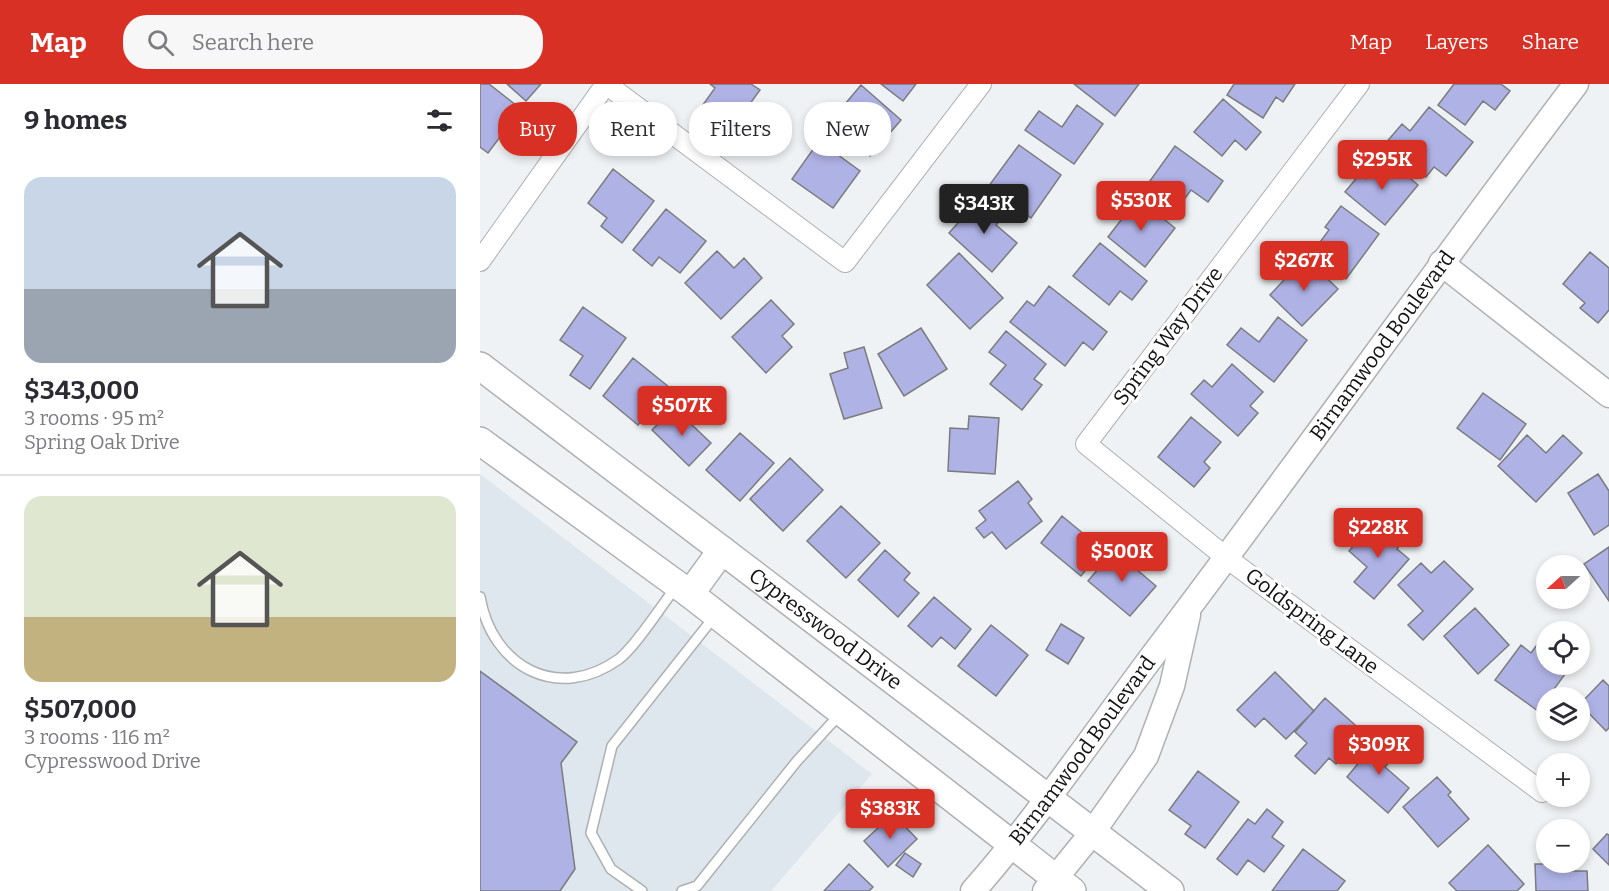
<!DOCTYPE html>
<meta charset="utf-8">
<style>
body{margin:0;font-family:Bitter,serif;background:#f7f7f7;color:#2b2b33;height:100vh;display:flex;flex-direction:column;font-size:22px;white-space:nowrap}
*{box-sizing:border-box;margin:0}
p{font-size:20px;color:#7c7c81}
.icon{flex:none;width:33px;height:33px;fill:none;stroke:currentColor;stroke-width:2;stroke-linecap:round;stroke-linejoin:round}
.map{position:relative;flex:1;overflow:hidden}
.drawer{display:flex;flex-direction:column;background:#fff;width:480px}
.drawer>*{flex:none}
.hud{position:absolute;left:18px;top:18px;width:570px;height:54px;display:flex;gap:12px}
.needle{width:39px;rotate:249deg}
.tools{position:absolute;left:1056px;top:471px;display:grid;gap:12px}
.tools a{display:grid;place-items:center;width:54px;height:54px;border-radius:50%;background:#fff;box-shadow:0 3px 9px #0003;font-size:30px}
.price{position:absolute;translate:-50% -51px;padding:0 14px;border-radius:6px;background:#d93025;color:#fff;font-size:20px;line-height:39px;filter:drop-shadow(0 2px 3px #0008)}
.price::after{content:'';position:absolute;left:50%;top:36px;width:18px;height:14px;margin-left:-9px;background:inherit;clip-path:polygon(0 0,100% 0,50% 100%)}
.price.active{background:#222;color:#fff}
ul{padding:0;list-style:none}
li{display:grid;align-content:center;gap:12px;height:318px;padding:0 24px}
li+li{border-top:2px solid #e1e1e2}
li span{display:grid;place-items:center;height:186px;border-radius:18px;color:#555}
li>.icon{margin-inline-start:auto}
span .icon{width:108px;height:108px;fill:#fffc;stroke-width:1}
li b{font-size:26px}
h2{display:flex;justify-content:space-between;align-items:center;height:72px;padding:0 24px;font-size:26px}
.pill{padding:0 21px;border-radius:24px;background:#fff;box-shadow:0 3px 9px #0003;font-size:21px;line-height:54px}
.pill.active{background:#d93025;color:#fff}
header{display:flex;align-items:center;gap:36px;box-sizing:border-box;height:84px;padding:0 30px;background:#d93025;color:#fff}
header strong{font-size:28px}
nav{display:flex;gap:33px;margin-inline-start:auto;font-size:21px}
.search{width:420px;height:54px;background:#f7f7f7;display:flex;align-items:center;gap:15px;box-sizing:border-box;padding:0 21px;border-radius:24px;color:#7c7c81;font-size:22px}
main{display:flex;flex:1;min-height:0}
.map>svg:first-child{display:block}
</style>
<header>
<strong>Map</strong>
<div class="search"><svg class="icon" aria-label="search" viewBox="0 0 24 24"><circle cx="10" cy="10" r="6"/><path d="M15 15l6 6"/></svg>Search here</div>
<nav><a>Map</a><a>Layers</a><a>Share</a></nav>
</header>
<main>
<section class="drawer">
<h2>9 homes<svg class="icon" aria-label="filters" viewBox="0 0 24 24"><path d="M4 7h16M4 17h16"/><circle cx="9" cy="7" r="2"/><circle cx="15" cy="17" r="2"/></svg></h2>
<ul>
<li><span style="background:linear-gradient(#c9d6e8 60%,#9aa5b1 0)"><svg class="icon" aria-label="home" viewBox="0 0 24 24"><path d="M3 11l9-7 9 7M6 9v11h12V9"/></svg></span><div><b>$343,000</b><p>3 rooms · 95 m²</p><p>Spring Oak Drive</p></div></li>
<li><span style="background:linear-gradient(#dfe7d0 65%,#c2b280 0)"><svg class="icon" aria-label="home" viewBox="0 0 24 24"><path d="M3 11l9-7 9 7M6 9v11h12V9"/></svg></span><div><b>$507,000</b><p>3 rooms · 116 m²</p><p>Cypresswood Drive</p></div></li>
</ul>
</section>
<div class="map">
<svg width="1129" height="807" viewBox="0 0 1129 807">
<rect width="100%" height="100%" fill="#eff2f4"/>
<path fill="#dee7ee" d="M0,390L392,690L291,807H0Z"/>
<path fill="#afb2e5" stroke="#7b7b7e" stroke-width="1.5" d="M0,0H9L41,25L8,69L0,63Z
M27,0H61L46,17Z
M230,0H271L280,6L251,46L220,25L235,4Z
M401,0H436L423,17Z
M594,0H659L635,32Z
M754,0H815L803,18L796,13L783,34L747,11Z
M974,0H1021L1030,7L1015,26L1003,17L985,41L958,21Z
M381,1L421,36L390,72L350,38Z
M743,15L781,48L766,66L755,56L742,72L714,48Z
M597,21L623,40L594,80L545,46L559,27L582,43Z
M949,23L993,58L966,92L954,83L946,93L905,60L922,40L930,47Z
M339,57L380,87L353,124L312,95Z
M539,61L581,91L551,134L508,103Z
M695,62L743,97L728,118L711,106L698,124L667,101Z
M905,73L938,101L905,141L865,108L880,90L886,95Z
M133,85L174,117L142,159L121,142L127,134L108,119Z
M501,113L523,133L516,141L537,159L512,188L469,149Z
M658,114L695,144L665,183L628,153Z
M861,122L899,150L866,195L832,169L849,146L845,143Z
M186,125L226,157L200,189L179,173L172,182L153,166Z
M620,159L667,197L652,216L640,207L629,221L593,192Z
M237,167L254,184L264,174L282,194L241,235L205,199Z
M1110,168L1129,184V226L1118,239L1100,224L1105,219L1083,200Z
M479,169L523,214L490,245L447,201Z
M825,173L858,205L822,242L790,211Z
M569,202L627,248L613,266L603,258L585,282L530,238L547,217L554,222Z
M291,216L314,240L302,252L312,263L286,289L252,253Z
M103,223L146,254L110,305L90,291L103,272L80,256Z
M798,233L827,256L794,298L747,261L761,244L779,258Z
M441,244L467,285L424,312L398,270Z
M526,247L566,280L554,295L562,301L542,326L510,300L526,281L509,268Z
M384,263L402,324L364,335L350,290L368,284L364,269Z
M153,274L189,303L158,341L123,312Z
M752,280L783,308L770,322L778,329L758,352L711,310L724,296L732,303Z
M1003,309L1046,340L1020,376L977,344Z
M194,324L231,359L209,382L172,346Z
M489,332L519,334L515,390L468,387L470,344L488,345Z
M711,333L741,358L724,378L730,384L714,403L678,373Z
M260,349L294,379L260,417L226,386Z
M1047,351L1066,369L1083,351L1102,369L1056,418L1018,382Z
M310,374L343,406L303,447L270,415Z
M1118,390L1129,407V441L1114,451L1088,409Z
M538,397L552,415L548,419L562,437L526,465L512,448L504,454L496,444L506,436L499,427Z
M361,422L400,459L366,494L327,457Z
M582,432L622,465L601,492L561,459Z
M896,436L922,458L917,465L929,475L894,515L874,498L887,483L869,467Z
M1129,463V517L1104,480Z
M405,466L430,489L424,496L439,509L418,533L378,496Z
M634,466L676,502L650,532L608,497Z
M964,477L993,505L943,556L928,541L943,527L918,501L941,479L951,489Z
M454,513L491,545L475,565L461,553L452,563L428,542Z
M995,524L1029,561L998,590L964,552Z
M581,540L604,554L588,580L566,566Z
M511,541L548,571L516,612L478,582Z
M1059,558L1066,564V580L1091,582L1058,627L1015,596L1041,561L1051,569Z
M0,587L97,658L81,679L95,785L80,807H0Z
M795,588L834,627L806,655L784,634L775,643L757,626Z
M1123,596L1129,602V644L1126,647L1100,620Z
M845,614L884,649L856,680L849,674L835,690L815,672L827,659L815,648Z
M900,653L918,668L905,683L929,704L908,729L867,693Z
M718,687L759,718L725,764L705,750L711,742L689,726Z
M957,693L971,708L968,711L989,735L958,763L923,723Z
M787,725L803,738L792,753L804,762L784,788L768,776L757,791L737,775L768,735L775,740Z
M413,730L437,755L408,783L384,757Z
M1127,750L1129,751V781L1113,765Z
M1008,761L1044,800L1037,807H977L969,799Z
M823,765L865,797L857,807H792Z
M425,769L441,780L433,793L416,781Z
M369,780L393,803L389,807H344Z
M1055,780H1082V787H1107L1108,807H1056Z"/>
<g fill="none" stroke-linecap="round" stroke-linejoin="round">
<g stroke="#aeb0b2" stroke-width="12">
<path id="service" d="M0,513C12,583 78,619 139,575C156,562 181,522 196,503
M162,807L131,785L111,749L132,662L234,533
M202,807L217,802L317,677L360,630"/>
</g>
<g stroke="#aeb0b2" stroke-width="22">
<path id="minor" d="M126,0L365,178L501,0
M879,0L606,360L748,475L1062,708
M0,177L126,0"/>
</g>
<g stroke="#aeb0b2" stroke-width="27">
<g id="tertiary">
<path d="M961,179L1129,311"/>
<path id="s1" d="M493,807C557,734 613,652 671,574C815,384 952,190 1096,0"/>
<path d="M565,807L612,749L666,672L692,602L708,531"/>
</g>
</g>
<g stroke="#aeb0b2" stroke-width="30">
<g id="secondary">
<path id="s2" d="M0,282L690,807"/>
<path d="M0,357L210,510L592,807"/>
<path d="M210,510L242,466"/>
</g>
</g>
<use href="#service" stroke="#fff" stroke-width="9"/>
<use href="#minor" stroke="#fff" stroke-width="20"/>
<use href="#tertiary" stroke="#fff" stroke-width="24"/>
<use href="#secondary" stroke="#fff" stroke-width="27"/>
</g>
<g text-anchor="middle" stroke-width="6" stroke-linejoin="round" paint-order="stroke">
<g font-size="21" fill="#111212" stroke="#fff">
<text transform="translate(688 252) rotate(-53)" y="7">Spring Way Drive</text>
<text dy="7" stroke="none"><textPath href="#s1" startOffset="682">Birnamwood Boulevard</textPath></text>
<text transform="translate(832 537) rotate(37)" y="7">Goldspring Lane</text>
<text dy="7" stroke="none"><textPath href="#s2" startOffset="434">Cypresswood Drive</textPath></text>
<text dy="7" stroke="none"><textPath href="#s1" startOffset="178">Birnamwood Boulevard</textPath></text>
</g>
</g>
</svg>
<div class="tools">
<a><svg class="needle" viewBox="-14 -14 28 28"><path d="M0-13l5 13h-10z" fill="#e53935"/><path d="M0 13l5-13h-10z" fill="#7c7c81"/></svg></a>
<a><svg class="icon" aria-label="locate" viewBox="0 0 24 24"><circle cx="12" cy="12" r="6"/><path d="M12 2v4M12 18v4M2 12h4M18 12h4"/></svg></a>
<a><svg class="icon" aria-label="layers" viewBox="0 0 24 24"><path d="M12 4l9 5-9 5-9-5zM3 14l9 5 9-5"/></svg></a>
<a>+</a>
<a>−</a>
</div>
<b class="price" style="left:902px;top:107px">$295K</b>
<b class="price" style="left:661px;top:148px">$530K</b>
<b class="price active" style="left:504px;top:151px">$343K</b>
<b class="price" style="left:824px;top:208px">$267K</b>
<b class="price" style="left:202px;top:353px">$507K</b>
<b class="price" style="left:898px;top:475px">$228K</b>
<b class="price" style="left:642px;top:499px">$500K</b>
<b class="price" style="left:899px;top:692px">$309K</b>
<b class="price" style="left:410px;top:756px">$383K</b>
<div class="hud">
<a class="pill active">Buy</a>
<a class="pill">Rent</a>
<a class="pill">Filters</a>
<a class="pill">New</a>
</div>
</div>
</main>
